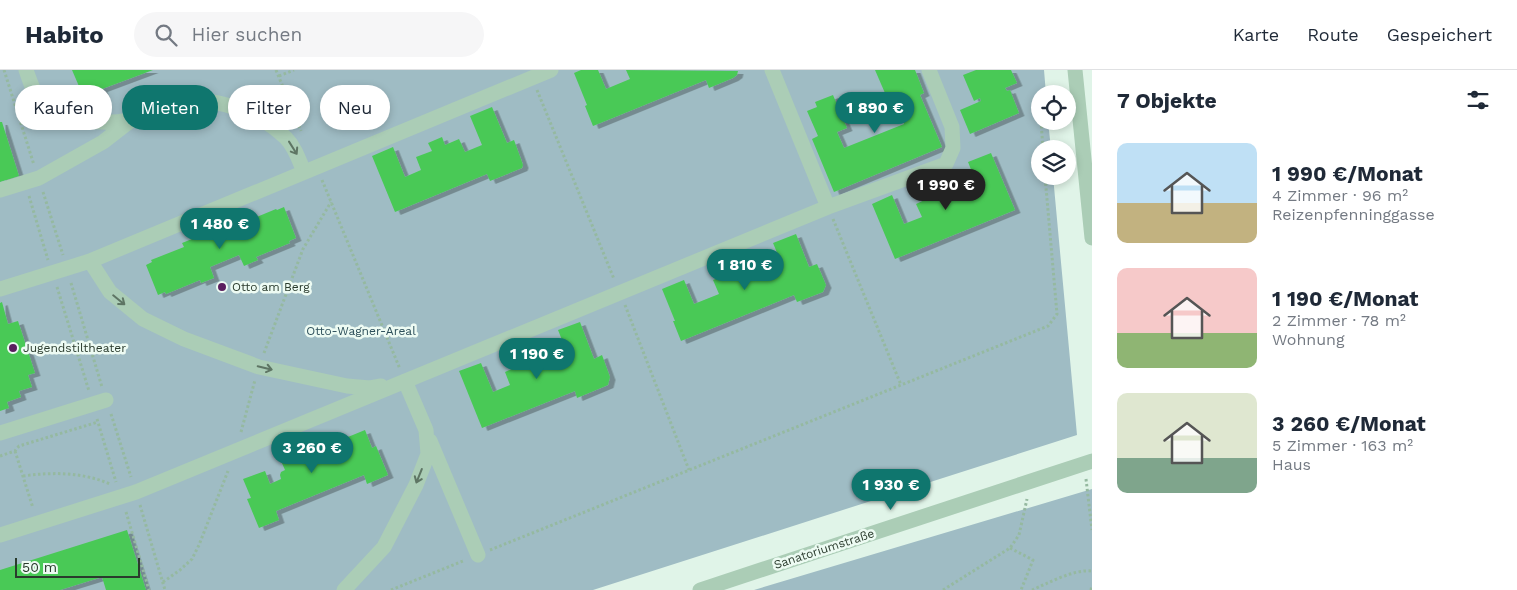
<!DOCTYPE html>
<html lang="de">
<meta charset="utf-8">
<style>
body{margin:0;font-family:"Work Sans",sans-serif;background:#f6f6f7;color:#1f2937;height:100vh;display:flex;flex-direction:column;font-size:19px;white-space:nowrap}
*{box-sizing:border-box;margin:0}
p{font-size:16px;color:#747a83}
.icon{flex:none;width:28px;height:28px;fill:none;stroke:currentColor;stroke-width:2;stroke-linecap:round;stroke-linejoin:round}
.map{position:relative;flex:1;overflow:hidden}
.sheet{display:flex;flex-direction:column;background:#fff;width:425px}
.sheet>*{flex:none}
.banner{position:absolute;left:15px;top:15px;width:475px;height:45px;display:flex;gap:10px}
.tools{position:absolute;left:1031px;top:15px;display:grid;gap:10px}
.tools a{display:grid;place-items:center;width:45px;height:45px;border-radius:50%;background:#fff;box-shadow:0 2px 8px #0003;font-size:25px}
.scale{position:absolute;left:15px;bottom:12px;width:125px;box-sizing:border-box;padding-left:5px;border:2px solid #2a3b2d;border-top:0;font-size:14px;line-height:18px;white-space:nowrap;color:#2a3b2d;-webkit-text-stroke:4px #edfbf3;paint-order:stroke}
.price{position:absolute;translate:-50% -42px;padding:0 11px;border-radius:18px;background:#0f766e;color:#fff;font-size:16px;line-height:32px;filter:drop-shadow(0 1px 2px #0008)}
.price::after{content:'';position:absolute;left:50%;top:30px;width:15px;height:11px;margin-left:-8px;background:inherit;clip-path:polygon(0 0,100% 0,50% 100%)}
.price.active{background:#222;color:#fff}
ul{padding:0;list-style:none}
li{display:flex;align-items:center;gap:15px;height:125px;padding:0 25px}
li span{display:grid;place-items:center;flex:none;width:140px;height:100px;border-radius:10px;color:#555}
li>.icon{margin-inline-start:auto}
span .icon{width:60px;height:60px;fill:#fffc;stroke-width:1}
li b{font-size:21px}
h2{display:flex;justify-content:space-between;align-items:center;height:60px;padding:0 25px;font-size:21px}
.chip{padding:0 18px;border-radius:22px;background:#fff;box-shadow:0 2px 8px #0003;font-size:18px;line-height:45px}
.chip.active{background:#0f766e;color:#fff}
header{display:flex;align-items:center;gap:30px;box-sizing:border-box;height:70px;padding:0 25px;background:#fff;border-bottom:1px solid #e0e1e3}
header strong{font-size:24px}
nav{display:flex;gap:28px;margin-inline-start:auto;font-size:18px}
.search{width:350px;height:45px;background:#f6f6f7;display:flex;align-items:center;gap:12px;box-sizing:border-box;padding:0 18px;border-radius:28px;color:#747a83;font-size:19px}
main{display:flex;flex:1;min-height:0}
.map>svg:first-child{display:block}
</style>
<header>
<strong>Habito</strong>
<div class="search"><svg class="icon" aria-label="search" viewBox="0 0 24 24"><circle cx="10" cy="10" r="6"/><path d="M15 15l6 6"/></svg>Hier suchen</div>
<nav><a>Karte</a><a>Route</a><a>Gespeichert</a></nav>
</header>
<main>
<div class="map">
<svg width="1092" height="520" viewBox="0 0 1092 520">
<defs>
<filter id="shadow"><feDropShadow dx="5.5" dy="3" stdDeviation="0" flood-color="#0004"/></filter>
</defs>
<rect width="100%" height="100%" fill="#e0f4e8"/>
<path fill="#9fbcc4" d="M0,0H1044L1046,24H1040V51H1048L1051,79H1040V106H1053L1077,365L593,520H0Z
M1092,419V520H754Z"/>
<path fill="#49c957" filter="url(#shadow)" d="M72,0H153L102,19L105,28L87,35Z
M581,0H598L606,19L630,9L626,0L738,1L737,5L733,8L709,18L706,10L593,56L585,36L587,35L574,3Z
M875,0H915L924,23L920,25L942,77L834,122L812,69L818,66L807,41L817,37L815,32L833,25L847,58L837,62L844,78L904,54L896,35L891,37Z
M976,0H1011L1017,13L1005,18L1007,21L1010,20L1019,43L970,64L960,40L981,31L980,28L974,31L963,5Z
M492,37L507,73L514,70L522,92L523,95L522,98L490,111L487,104L395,142L372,86L393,77L405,107L421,100L416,87L432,81L428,73L442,67L445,75L459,69L465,82L482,75L470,46Z
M0,52H2L19,106L0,112Z
M991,83L1015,140L895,189L872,134L892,125L904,154L922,147L916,134L931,127L928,119L941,114L944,122L959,116L964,129L980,122L968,92Z
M284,137L296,168L289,171L290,173L256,187L258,190L244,196L239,185L210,197L214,208L201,213L200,210L166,224L165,222L158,225L146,195L152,192L151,190L184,177L182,173L207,163L204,156L215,151L218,158L240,149L242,153L276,139L277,140Z
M796,164L809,197L817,194L826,215L823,222L797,232L794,225L681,271L673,251H675L662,219L684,210L694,234L719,224L713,210L727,205L723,196L735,191L739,199L753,194L758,207L783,197L773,173Z
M2,232L8,254L18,251L35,303L28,305L32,317L19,321L21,327L7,332L9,338L0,341V233Z
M580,252L594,289L602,285L610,307L608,315L577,328L575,321L482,358L459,301L481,293L493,322L510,315L505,302L512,299L511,297L520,294L517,288L529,283L532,290L547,284L553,297L570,290L558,260Z
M365,360L372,378L376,376L388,405L367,414L364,405L276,441L279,450L259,458L247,429L251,428L243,409L265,401L270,414L281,409L280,405L281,402L285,400L278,384L294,377L292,371L303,366L306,373L322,367L328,381L332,380L336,382L338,386L348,382L343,369Z
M127,460L146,520H106L102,507L60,520H0V500Z"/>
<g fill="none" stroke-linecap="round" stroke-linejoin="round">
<path stroke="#95b9a0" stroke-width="3" stroke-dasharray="2.5 2.5" stroke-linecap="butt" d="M4,0L34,95
M276,0L301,61
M279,6L294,0
M537,20L614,209
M1041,51L1043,79
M322,110L400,299
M43,122L63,185
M29,126L48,190
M833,149L901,315
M71,213L102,317
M57,217L89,321
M625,235L689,400
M264,283L303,179L331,132
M111,344L131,407
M97,349L116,412
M241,362L255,310
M15,381L33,438
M0,386L15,381L19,376L98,352
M23,406C53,402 82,402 110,414
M1086,409L1092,460
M140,435L165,520
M126,442L149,520
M1010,478L1033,490L1021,520
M490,480L1048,256L1057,244L1045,106
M163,512L180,500L192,489L199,475L228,401
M391,520L463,491
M943,520L1010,478L1019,465L1027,429
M1032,520C1048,513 1074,499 1092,501
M1091,520L1092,515"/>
<path stroke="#abcdb6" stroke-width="15" d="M26,0C30,12 34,24 42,34C59,52 106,55 129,50C139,48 147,41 157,38C165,35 174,34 183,32C217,26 262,44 286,68C295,77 299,90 304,102
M772,0L828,137
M1075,0L1092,168
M0,120L39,108L103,72L130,51
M90,191L110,222L143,249L184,269L259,297L347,316L370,318L381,316
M0,219L90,191L551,0
M0,363L106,330
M430,371L478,485
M0,465L136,422L828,137L946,94L953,78L952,57L929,0
M344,520L384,477L416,415L428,384L426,360L405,311
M700,520L1092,391"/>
</g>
<defs><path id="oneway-shaft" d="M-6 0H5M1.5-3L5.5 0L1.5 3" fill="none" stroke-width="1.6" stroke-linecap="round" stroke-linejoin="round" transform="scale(1.25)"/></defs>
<g stroke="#5e7564">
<use href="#oneway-shaft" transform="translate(293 78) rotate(58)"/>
<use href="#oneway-shaft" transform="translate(119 230) rotate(39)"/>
<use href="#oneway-shaft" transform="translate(265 298) rotate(13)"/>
<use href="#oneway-shaft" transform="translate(419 406) rotate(112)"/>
</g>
<g fill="#5a1e5e" stroke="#edfbf3" stroke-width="2">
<circle cx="222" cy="217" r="5"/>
<circle cx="13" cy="278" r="5"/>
</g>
<g text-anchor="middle" stroke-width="5" stroke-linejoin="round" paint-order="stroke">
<g font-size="12" fill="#2a3b2d" stroke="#edfbf3" text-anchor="start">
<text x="232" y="221">Otto am Berg</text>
<text x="23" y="282">Jugendstiltheater</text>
</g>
<g font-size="12" fill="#2d4f5a" stroke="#edfbf3">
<text x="361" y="265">Otto-Wagner-Areal</text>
</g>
<g font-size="12" fill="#2a3b2d" stroke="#edfbf3">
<text transform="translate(824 479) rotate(-18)" y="4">Sanatoriumstraße</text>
</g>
</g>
</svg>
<div class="tools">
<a><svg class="icon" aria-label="locate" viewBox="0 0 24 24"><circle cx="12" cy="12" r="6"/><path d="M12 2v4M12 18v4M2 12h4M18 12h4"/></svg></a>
<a><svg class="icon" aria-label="layers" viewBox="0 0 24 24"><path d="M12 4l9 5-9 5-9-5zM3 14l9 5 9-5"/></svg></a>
</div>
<div class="scale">50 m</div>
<b class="price" style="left:875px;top:64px">1 890 €</b>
<b class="price active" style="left:946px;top:141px">1 990 €</b>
<b class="price" style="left:220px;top:180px">1 480 €</b>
<b class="price" style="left:745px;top:221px">1 810 €</b>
<b class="price" style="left:537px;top:310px">1 190 €</b>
<b class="price" style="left:312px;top:404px">3 260 €</b>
<b class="price" style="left:891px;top:441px">1 930 €</b>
<div class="banner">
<a class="chip">Kaufen</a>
<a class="chip active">Mieten</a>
<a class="chip">Filter</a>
<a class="chip">Neu</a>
</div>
</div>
<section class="sheet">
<h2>7 Objekte<svg class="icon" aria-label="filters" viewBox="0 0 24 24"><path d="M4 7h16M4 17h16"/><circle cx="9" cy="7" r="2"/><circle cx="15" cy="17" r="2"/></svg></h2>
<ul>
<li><span style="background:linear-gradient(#bfe0f5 60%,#c2b280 0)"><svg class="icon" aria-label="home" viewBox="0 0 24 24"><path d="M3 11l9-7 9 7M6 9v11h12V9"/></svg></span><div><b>1 990 €/Monat</b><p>4 Zimmer · 96 m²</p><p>Reizenpfenninggasse</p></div></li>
<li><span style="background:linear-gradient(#f6c9c9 65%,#8fb573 0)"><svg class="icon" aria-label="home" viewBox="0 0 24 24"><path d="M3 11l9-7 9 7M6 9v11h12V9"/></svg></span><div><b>1 190 €/Monat</b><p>2 Zimmer · 78 m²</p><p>Wohnung</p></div></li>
<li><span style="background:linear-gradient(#dfe7d0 65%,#7fa58c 0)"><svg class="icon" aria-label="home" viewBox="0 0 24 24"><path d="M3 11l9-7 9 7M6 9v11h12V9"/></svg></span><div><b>3 260 €/Monat</b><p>5 Zimmer · 163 m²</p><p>Haus</p></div></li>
</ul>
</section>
</main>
